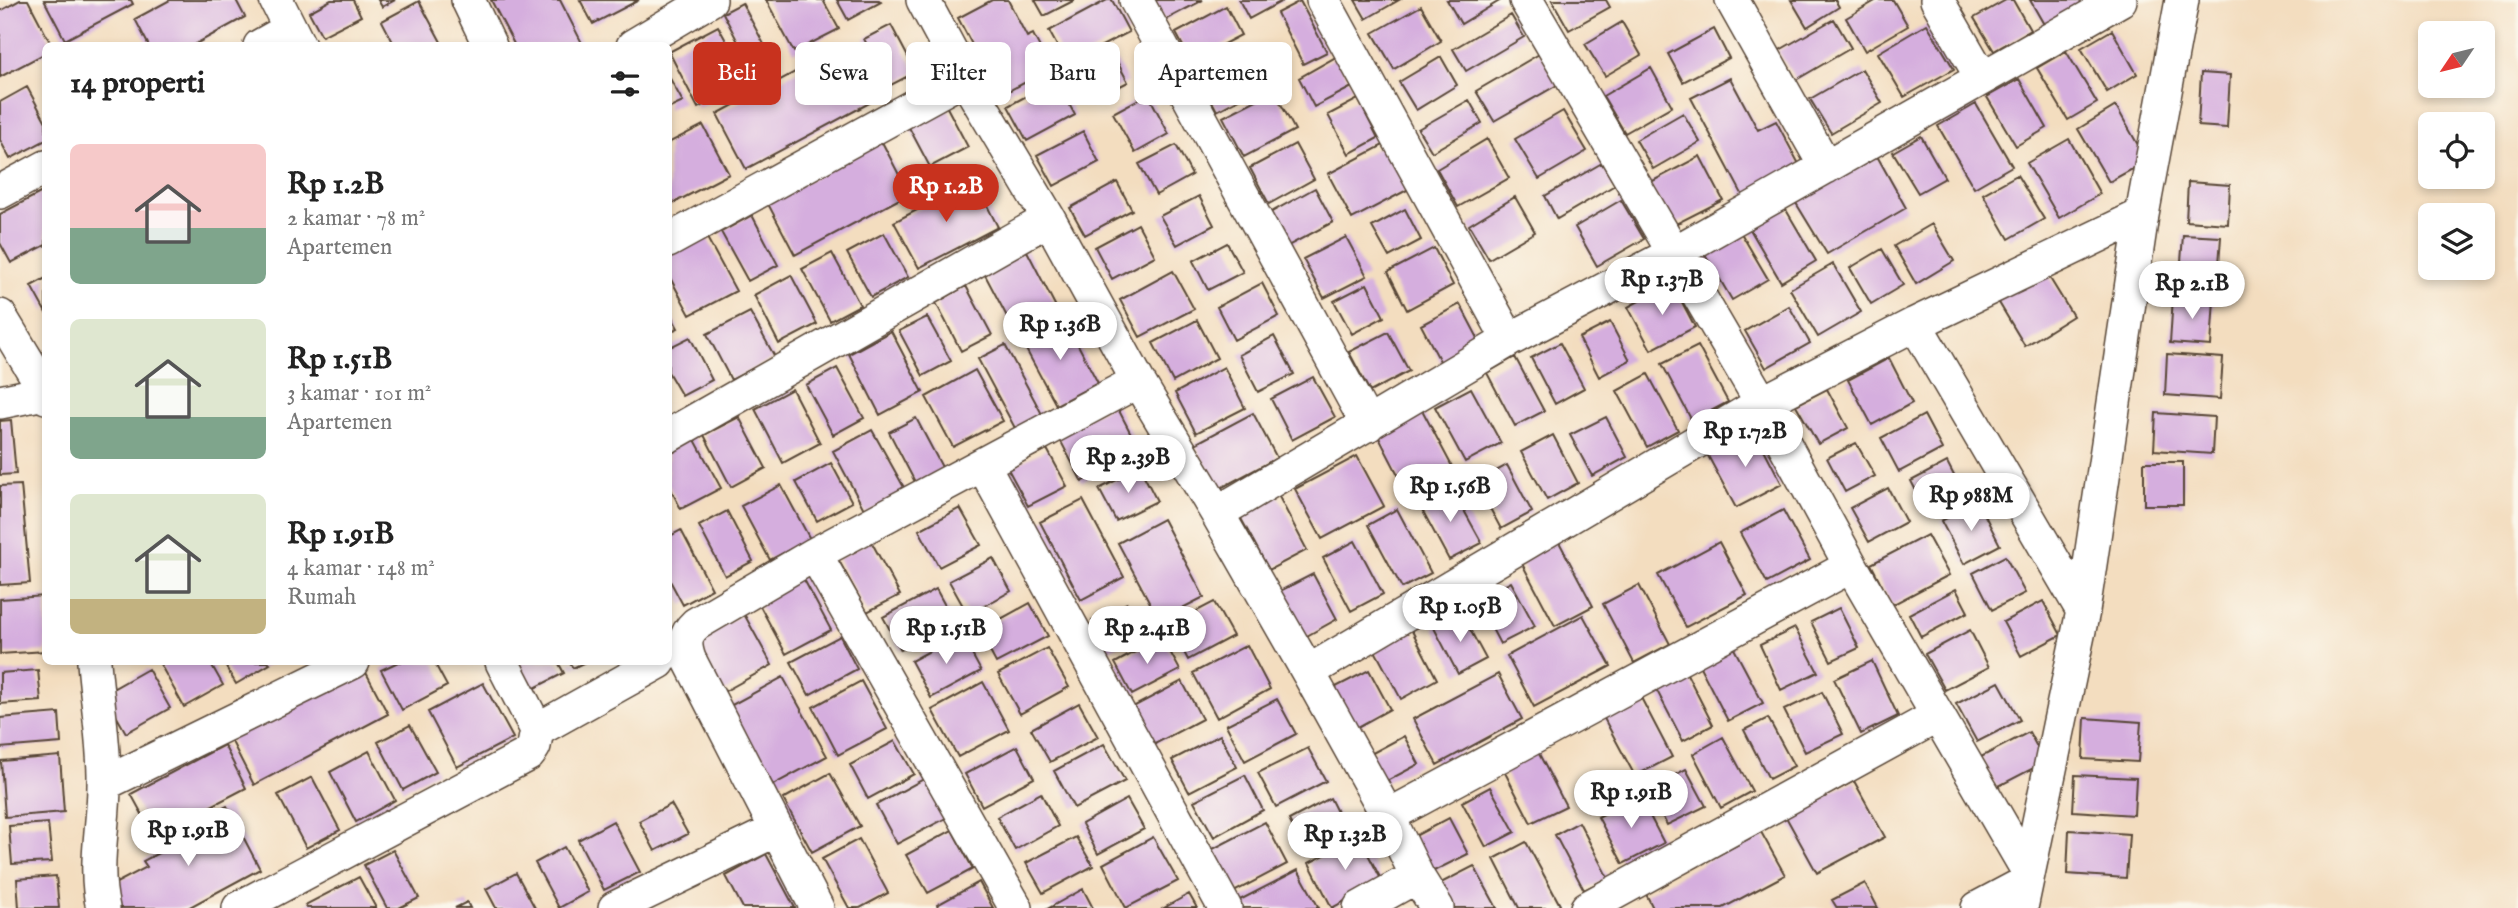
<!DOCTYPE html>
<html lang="id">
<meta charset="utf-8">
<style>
body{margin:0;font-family:"IM FELL English",serif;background:#f2f2f2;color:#222;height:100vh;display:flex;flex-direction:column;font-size:26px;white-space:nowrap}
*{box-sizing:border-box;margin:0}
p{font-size:23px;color:#767676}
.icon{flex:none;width:38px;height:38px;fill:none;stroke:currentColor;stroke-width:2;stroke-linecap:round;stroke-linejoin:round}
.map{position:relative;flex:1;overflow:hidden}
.side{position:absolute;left:42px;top:42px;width:630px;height:623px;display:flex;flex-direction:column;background:#fff;border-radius:10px;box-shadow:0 4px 10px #0003}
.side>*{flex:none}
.top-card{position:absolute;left:693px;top:42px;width:665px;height:63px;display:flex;gap:14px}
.needle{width:46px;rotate:235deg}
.tools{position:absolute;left:2418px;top:21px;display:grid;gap:14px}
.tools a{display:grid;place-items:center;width:77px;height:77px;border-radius:10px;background:#fff;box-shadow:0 4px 10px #0003;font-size:35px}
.price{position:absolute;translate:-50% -60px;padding:0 16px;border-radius:24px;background:#fff;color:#222;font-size:23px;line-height:46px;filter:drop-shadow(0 2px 4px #0008)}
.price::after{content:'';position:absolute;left:50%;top:42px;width:21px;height:16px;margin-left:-10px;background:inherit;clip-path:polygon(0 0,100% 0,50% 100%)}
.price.selected{background:#c8321e;color:#fff}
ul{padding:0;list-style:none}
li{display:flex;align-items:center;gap:21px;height:175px;padding:0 28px}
li span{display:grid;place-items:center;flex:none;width:196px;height:140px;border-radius:10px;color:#555}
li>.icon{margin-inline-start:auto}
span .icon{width:84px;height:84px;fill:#fffc;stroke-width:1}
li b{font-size:30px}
h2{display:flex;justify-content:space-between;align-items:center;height:84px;padding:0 28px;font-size:30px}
.chip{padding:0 24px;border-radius:10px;background:#fff;box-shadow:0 4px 10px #0003;font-size:24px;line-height:63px}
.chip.selected{background:#c8321e;color:#fff}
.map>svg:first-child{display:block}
</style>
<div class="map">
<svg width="2518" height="908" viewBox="0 0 2518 908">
<rect width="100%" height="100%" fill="#fbf7ec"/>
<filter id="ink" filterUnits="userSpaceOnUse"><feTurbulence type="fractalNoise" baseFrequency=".0143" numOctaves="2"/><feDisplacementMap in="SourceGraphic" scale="14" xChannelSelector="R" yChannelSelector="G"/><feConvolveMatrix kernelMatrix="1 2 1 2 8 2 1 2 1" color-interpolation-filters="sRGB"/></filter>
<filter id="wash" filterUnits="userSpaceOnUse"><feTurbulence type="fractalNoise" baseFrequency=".00686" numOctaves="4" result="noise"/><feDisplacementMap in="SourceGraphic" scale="28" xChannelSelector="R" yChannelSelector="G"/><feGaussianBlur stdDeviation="1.57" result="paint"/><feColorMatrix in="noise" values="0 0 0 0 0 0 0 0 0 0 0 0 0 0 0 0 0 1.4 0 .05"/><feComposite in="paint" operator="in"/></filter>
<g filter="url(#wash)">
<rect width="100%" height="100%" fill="#f3ddbf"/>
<g id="blocks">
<path fill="#d5aede" d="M20,0H28L52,46H46V53L0,77V11Z
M44,0H131L133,4L65,40Z
M170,0H236L245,17L192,46H149L135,19Z
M331,0H353L361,16L322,36L309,12Z
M378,0H395L382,7Z
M491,0H560L582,43L577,46H515Z
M580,0H639L593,24Z
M766,0H823L839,29L794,52Z
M837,0H879L881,2L848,20Z
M992,0H1008L1027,37L1033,34L1051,69L999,96L958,18Z
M1035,0H1075L1044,16Z
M1107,0H1112L1129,32L1067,64L1049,31Z
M1154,0H1203L1165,20Z
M1239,0H1284L1249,19Z
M1355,0H1399L1366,19Z
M1447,0H1501L1461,24Z
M1552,0H1606L1610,7L1569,30Z
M1791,0H1835L1839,7L1807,27Z
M1877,0H1893L1908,26L1865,51L1846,18Z
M2006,0H2013L2030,30L1994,51L1974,18Z
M2030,0H2093L2046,28Z
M419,1L441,42L435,46H395L382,21Z
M1300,1L1327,52L1303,64L1277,13Z
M742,3L774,63L754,73L723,13Z
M1226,6L1241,35L1191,61L1176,33Z
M1421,6L1441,41L1394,69L1373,33Z
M1511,15L1524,37L1466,71L1453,49Z
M1834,19L1851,48L1796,80L1778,51Z
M1622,22L1641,55L1605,76L1585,44Z
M1927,24L1954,69L1904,97L1878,53Z
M891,25L916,72L889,86L864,39Z
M718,26L748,81L698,108L669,52Z
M1714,29L1729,58L1683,82L1668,54Z
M2112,30L2137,74L2107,92L2081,48Z
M845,45L875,100L746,169L717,114Z
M1246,48L1266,85L1217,111L1197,73Z
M2066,51L2097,103L2068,120L2037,68Z
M1541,53L1559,84L1494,121L1476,91Z
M1114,56L1128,82L1095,99L1081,73Z
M1336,57L1352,87L1314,107L1299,78Z
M1441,57L1457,85L1416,110L1399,82Z
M1651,68L1672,106L1625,133L1603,96Z
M1862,69L1882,103L1831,133L1810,99Z
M2201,73L2230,75L2227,128L2198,126Z
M668,75L683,102L668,109Z
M1730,78L1758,130L1776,121L1800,166L1743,196L1691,98Z
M2019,79L2047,128L2016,146L1987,97Z
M1056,80L1075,115L1027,141L1008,106Z
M27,87L46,122V140L10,159L0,140V102Z
M1274,91L1295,130L1244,157L1223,117Z
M1148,94L1169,134L1135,153L1113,113Z
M942,98L968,147L930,167L904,118Z
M1358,99L1378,138L1349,154L1328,115Z
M1469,100L1482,123L1432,152L1418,129Z
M1976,104L2012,166L1974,188L1938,126Z
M2116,106L2147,161L2109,182L2078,129Z
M1563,111L1587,151L1539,179L1515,139Z
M1683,113L1700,142L1653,169L1636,140Z
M703,125L729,174L668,206V143Z
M1083,131L1099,162L1054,186L1037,155Z
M1921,136L1945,178L1918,193L1893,152Z
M1487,139L1509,178L1458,207L1437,169Z
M2069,139L2100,194L2059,218L2027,163Z
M882,142L909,194L795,255L767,202Z
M1295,144L1314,179L1269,204L1250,168Z
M1385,144L1409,189L1352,219L1328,174Z
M1176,145L1192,175L1156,195L1139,164Z
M1700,156L1723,200L1672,226L1649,183Z
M1877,156L1906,208L1827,254L1796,203Z
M1602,163L1615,185L1557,219L1545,196Z
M2017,175L2044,219L2009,239L1983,194Z
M974,180L998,227L919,268L894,222Z
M1117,182L1132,210L1085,235L1070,208Z
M2188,182L2230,185L2228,224L2186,221Z
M1315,188L1333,222L1288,246L1270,213Z
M46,190V245L11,263L0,243V214Z
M1199,196L1214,225L1177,245L1160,216Z
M1515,197L1535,232L1489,259L1469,225Z
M1621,200L1644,239L1597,266L1575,227Z
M1782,203L1816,261L1781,282L1747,224Z
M1405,209L1421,240L1389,257L1372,227Z
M752,215L778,265L748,281L721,232Z
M1138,224L1155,256L1112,279L1095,247Z
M1932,224L1954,261L1916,284L1894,246Z
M884,233L908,277L871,297L847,253Z
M1741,233L1768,279L1732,300L1705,254Z
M2183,235L2221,237L2217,292L2179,289Z
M706,236L736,291L690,315L668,274V256Z
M1346,237L1367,276L1324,298L1303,259Z
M1227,243L1243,272L1208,290L1193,261Z
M1434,248L1453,285L1407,310L1388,272Z
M1882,249L1903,285L1871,304L1850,268Z
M1027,251L1056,307L1014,330L984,273Z
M832,253L860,305L830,321L802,269Z
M1833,264L1861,312L1818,337L1790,289Z
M2043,267L2073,316L2025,346L1995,296Z
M1173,271L1194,309L1140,337L1120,300Z
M791,275L817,324L779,344L754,295Z
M46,278V313L31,286Z
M1262,283L1279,316L1234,340L1217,307Z
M1672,283L1695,327L1651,350L1628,307Z
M1367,284L1384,317L1352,334L1334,301Z
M966,286L992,335L961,351L936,303Z
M2173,297L2214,299L2211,346L2170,343Z
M1460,304L1480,342L1441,363L1421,325Z
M1789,306L1810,343L1766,368L1745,331Z
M668,310L678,328L668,333Z
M750,312L775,357L731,380L707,334Z
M927,317L951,361L923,376L899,331Z
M1065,320L1098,383L1056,405L1022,342Z
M1197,320L1217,358L1173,382L1153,343Z
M1610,322L1630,360L1599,377L1579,338Z
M891,331L923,392L880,415L849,354Z
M1388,332L1409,371L1370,392L1349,352Z
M1274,336L1294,374L1258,392L1239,355Z
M690,337L712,380L682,396L668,372V348Z
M1560,343L1584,388L1555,404L1531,358Z
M1005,345L1043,416L1016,430L978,359Z
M1698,346L1728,402L1692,421L1662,364Z
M2167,354L2223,358L2220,399L2165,395Z
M1515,357L1544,411L1515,426L1487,373Z
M1889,358L1912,403L1872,425L1848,380Z
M1224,367L1245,408L1196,433L1175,393Z
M837,368L864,418L833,435L806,385Z
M975,370L1003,421L953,447L926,397Z
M1648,374L1678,430L1647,447L1617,391Z
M1313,377L1335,417L1292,440L1271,399Z
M1471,388L1501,443L1465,462L1435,407Z
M792,389L820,443L783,463L755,409Z
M1827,389L1848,428L1818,444L1796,405Z
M1115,403L1140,451L1082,482L1057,434Z
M1420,406L1455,472L1409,496L1375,430Z
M1253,413L1277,458L1219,489L1195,444Z
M2156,413L2214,417L2212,454L2154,450Z
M1924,415L1942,449L1899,472L1881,438Z
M739,417L766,468L731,487L704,435Z
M1606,417L1627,457L1592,476L1570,435Z
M916,418L943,469L916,484L889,432Z
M11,420L16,474L0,475V421Z
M872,430L906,491L866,513L833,451Z
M1754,430L1782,484L1736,508L1707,454Z
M1553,435L1578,483L1547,500L1521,452Z
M693,436L721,488L681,509L668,484V449Z
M1856,443L1875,476L1845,492L1827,458Z
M1047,449L1067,486L1028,506L1008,469Z
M1357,456L1384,506L1322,539L1295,489Z
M1947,462L1963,493L1927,512L1911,481Z
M2144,462H2183V505H2144Z
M831,463L852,502L817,521L796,482Z
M1507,465L1532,512L1501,529L1476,482Z
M1140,468L1157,501L1116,521L1099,489Z
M21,485L30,583L0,585V486Z
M781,485L810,539L770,560L741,506Z
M1451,487L1482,543L1449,560L1419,504Z
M1888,488L1906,522L1869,542L1850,508Z
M1277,493L1307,550L1269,570L1238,513Z
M1083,500L1124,577L1081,600L1040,522Z
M1978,502L2000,545L1964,564L1941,521Z
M960,508L981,545L939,567L919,530Z
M1397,509L1431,573L1402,588L1368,525Z
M1783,510L1810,560L1767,583L1740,533Z
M727,511L753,561L725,576L699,526Z
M1163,519L1204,597L1159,620L1118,543Z
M681,530L712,589L683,605L668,577V537Z
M1927,535L1949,575L1892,605L1871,564Z
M1558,540L1593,606L1555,626L1520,560Z
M871,541L900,595L867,612L838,559Z
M1355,541L1383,594L1351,611L1323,558Z
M1719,542L1747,595L1686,627L1658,575Z
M2005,556L2025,593L1992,610L1973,573Z
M993,558L1011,591L968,615L949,581Z
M800,572L831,630L786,654L755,597Z
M1313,574L1337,619L1305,637L1280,591Z
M1511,582L1535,626L1500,644L1477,600Z
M1639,585L1670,644L1634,663L1603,604Z
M936,589L954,622L901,650L883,617Z
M1956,589L1968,612L1921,637L1909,614Z
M46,596V651L0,654V599Z
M2043,601L2061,635L2021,656L2003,622Z
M1214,602L1233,636L1188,660L1170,625Z
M1030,603L1048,636L996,663L979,631Z
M1127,603L1143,632L1107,651L1092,621Z
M1839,608L1859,648L1831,661L1811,622Z
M1461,613L1486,659L1458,674L1434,628Z
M744,614L772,665L718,695L690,643Z
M1583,615L1611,666L1534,707L1507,656Z
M1410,627L1437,679L1401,699L1373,647Z
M1795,628L1818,672L1781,690L1760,645Z
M1970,630L1989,667L1945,690L1925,654Z
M961,634L981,671L931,698L911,661Z
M840,636L857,669L809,695L791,662Z
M1162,637L1180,670L1132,695L1115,663Z
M1730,641L1763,703L1728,721L1696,659Z
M1247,645L1270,689L1217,718L1193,673Z
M1047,648L1069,687L1020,714L998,674Z
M1872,661L1898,716L1861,734L1834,679Z
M164,662H210L223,685L184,707L160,664Z
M223,662H268L270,664L236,684Z
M398,662H434L447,686L402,710L381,670Z
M508,662H558L564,673L525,693Z
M569,662H585L573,668Z
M362,665L388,714L254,785L229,736Z
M148,669L170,708L126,733L104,694Z
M38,670L41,701L0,704V673Z
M1369,670L1390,709L1354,729L1332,689Z
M1686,672L1713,725L1683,741L1655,687Z
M1498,674L1522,719L1437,765L1413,719Z
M783,677L827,756L773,785L730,706Z
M861,681L887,729L838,755L813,707Z
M1182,681L1202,719L1153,745L1133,707Z
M983,682L1009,730L958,757L932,710Z
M1999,682L2020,720L1977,742L1956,704Z
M483,683L513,738L457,767L428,712Z
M1638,692L1672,757L1635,776L1600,711Z
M1822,692L1843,734L1805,752L1784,710Z
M1277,699L1296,734L1245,761L1226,725Z
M1079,703L1098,737L1050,762L1031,729Z
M59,713L61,743L0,748V718Z
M1768,718L1794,766L1769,779L1744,730Z
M2085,718L2141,722L2138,762L2083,759Z
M410,725L436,772L403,790L378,742Z
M2029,732L2045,762L1997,787L1981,757Z
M1220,735L1237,767L1189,792L1172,760Z
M1404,736L1419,764L1383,783L1367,756Z
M1723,737L1752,791L1721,808L1693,754Z
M895,741L914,774L868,799L850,765Z
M1104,744L1125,781L1074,808L1054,771Z
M224,745L246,788L154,836L131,794Z
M1017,746L1034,778L982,806L965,774Z
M1308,748L1326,781L1276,807L1258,773Z
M1536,748L1566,806L1531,823L1501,765Z
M369,751L395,800L356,822L330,772Z
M60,756L64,812L5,817L1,761Z
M1686,769L1706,806L1667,825L1648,789Z
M830,773L860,826L812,852L783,799Z
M1245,775L1263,810L1214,837L1194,801Z
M2075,775L2136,778L2134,815L2073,811Z
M929,776L950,816L897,844L876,805Z
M312,777L340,830L306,848L278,795Z
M1854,781L1885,837L1817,873L1786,817Z
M1490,787L1515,832L1486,847L1462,802Z
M1041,793L1058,826L1015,850L997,817Z
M1639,795L1664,843L1623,864L1598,817Z
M1330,798L1346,830L1305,852L1289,820Z
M1127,799L1144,829L1098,854L1082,824Z
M671,804L688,834L655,851L639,821Z
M227,806L260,869L188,908H108L99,892L147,867L143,861L191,836L186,827Z
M1449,818L1468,854L1432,872L1413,837Z
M613,821L640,872L604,890L578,840Z
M1265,822L1287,864L1234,892L1211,850Z
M1579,822L1608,878L1584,890L1555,835Z
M48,823L52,862L12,864L9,826Z
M952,830L973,869L928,893L906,855Z
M2069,830L2129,834L2126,878L2067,874Z
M1761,832L1785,875L1723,908H1653L1646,894Z
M1076,837L1093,866L1043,893L1026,863Z
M1153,837L1178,881L1126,908L1103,864Z
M1359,837L1382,881L1332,908L1309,863Z
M859,839L888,893L860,908H849L822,859Z
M1526,842L1560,905L1555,908H1519L1494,859Z
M564,847L588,892L559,908L535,863Z
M393,850L419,898L399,908H387L364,865Z
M766,854L795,908H743L726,876Z
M1474,866L1497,908H1449L1437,885Z
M1298,870L1319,908H1240L1236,902Z
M516,873L535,908H496L486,889Z
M56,876L59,908H19L17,879Z
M359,877L376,908H307L305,905Z
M979,882L993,908H938L937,905Z
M1865,883L1878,908H1837L1832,900Z
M1083,889L1093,908H1049Z
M1189,894L1197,908H1164Z
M467,902L470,908H455Z"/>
</g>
</g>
<g filter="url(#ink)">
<use href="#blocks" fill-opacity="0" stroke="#574536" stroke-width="2"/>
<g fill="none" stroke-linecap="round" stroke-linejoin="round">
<g stroke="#574536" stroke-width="36">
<path id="street" d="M276,0L299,46
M468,0L490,46
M923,0L965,78L1049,219L1138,381L1217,513L1308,672L1388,816L1417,876L1437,908
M1136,0L1368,425
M1323,0L1509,340
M1526,0L1762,403L1851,566L2028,871
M1732,0L1826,167
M1937,0L1982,78
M260,46L290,29
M633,46L710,0
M0,192L46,167
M668,241L965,78
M0,316L46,392
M1915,324L2083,611
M0,402L44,393L46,397
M668,436L1049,219
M983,465L1225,908
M1217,513L1509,340L1674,253L2120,0
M815,554L1016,908
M94,662C97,701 105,746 104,785C104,827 93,866 103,908
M1308,672L1762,403L1915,324L2142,215
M537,730L659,662
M104,784L353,662
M1388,816L1851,566
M239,908L529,754L534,746L537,730L502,662
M615,908L776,830
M817,908L689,659C684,644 684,635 696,624L815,554L1138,381
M1360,908L1417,876
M1587,908L1937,716
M1978,908L2025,883
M2021,908L2083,611L2142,215L2182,0"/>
</g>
<use href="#street" stroke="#fff" stroke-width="33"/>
</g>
</g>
</svg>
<div class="tools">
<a><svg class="needle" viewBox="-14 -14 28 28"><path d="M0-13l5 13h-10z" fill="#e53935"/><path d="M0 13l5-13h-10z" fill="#767676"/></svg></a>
<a><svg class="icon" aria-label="locate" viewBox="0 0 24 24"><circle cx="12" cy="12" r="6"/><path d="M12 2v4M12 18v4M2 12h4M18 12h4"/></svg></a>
<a><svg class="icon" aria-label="layers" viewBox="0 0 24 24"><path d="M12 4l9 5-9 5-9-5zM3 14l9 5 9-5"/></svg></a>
</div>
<b class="price selected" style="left:946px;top:224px">Rp 1.2B</b>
<b class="price" style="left:1662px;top:317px">Rp 1.37B</b>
<b class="price" style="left:2192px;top:321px">Rp 2.1B</b>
<b class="price" style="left:1060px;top:362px">Rp 1.36B</b>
<b class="price" style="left:1745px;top:469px">Rp 1.72B</b>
<b class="price" style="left:1128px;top:495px">Rp 2.39B</b>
<b class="price" style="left:1450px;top:524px">Rp 1.56B</b>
<b class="price" style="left:1971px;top:533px">Rp 988M</b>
<b class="price" style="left:1460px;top:644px">Rp 1.05B</b>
<b class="price" style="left:946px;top:666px">Rp 1.51B</b>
<b class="price" style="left:1147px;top:666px">Rp 2.41B</b>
<b class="price" style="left:1631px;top:830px">Rp 1.91B</b>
<b class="price" style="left:188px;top:868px">Rp 1.91B</b>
<b class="price" style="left:1345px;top:872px">Rp 1.32B</b>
<div class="top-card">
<a class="chip selected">Beli</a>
<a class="chip">Sewa</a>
<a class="chip">Filter</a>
<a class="chip">Baru</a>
<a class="chip">Apartemen</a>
</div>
<section class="side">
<h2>14 properti<svg class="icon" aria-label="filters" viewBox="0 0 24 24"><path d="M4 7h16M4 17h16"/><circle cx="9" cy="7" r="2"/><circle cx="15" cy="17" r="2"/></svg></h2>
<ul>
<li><span style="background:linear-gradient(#f6c9c9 60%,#7fa58c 0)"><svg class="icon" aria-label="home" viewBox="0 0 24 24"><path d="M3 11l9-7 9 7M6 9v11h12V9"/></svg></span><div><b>Rp 1.2B</b><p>2 kamar · 78 m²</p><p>Apartemen</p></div></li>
<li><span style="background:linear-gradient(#dfe7d0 70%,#7fa58c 0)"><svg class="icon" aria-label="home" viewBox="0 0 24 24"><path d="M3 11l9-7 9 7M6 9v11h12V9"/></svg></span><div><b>Rp 1.51B</b><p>3 kamar · 101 m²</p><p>Apartemen</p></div></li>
<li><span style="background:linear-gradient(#dfe7d0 75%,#c2b280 0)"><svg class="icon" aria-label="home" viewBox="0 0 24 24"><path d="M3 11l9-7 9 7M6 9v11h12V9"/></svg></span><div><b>Rp 1.91B</b><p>4 kamar · 148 m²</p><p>Rumah</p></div></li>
</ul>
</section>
</div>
